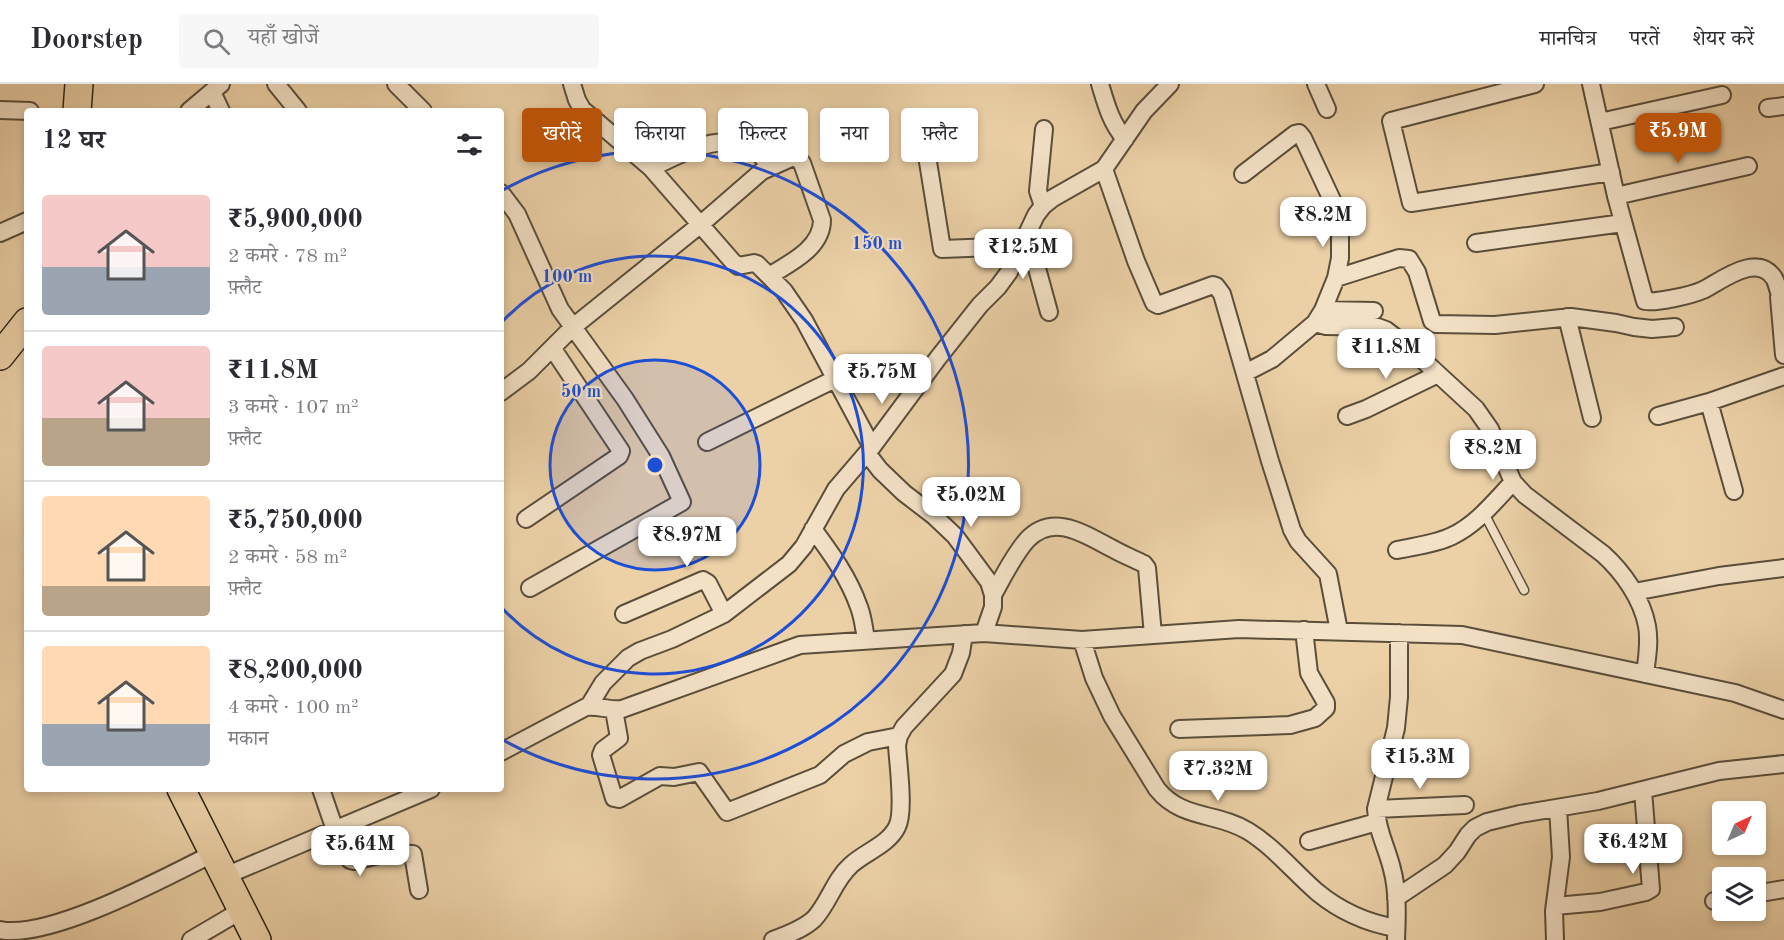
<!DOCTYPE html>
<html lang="hi">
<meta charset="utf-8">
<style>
body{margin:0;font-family:"Old Standard TT","Noto Serif Devanagari",serif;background:#f7f7f7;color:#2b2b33;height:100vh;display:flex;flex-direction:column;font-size:22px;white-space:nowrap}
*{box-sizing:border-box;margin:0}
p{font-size:20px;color:#7c7c81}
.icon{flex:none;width:33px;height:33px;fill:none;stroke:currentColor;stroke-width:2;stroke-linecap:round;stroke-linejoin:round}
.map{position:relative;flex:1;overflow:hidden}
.drawer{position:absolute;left:24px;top:24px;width:480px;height:684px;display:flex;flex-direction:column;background:#fff;border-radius:6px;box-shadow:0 3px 9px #0003}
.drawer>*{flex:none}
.top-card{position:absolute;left:522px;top:24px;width:570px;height:54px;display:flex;gap:12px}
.needle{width:39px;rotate:44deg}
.fabs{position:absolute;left:1712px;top:717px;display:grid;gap:12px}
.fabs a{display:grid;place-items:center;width:54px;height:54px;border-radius:6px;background:#fff;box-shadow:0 3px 9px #0003;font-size:30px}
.price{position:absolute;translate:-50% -51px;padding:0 14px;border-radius:12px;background:#fff;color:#222;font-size:20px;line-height:39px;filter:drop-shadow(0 2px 3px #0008)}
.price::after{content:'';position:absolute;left:50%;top:36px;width:18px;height:14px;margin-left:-9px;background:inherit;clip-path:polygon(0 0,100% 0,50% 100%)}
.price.current{background:#b45309;color:#fff}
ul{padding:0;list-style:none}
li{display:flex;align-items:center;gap:18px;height:150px;padding:0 18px}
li+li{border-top:2px solid #e1e1e2}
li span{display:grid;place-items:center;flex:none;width:168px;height:120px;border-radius:6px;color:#555}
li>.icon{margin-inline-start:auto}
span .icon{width:72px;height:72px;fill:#fffc;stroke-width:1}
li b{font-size:26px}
h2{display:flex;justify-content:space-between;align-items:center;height:72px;padding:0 18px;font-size:26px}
.chip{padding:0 21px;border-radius:6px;background:#fff;box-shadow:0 3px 9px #0003;font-size:21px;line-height:54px}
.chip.current{background:#b45309;color:#fff}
header{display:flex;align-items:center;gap:36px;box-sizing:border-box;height:84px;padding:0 30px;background:#fff;border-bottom:2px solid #e1e1e2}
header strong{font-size:28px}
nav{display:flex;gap:33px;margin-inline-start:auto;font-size:21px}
.search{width:420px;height:54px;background:#f7f7f7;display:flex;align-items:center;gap:15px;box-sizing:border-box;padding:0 21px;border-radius:6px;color:#7c7c81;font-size:22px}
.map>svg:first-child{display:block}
</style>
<header>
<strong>Doorstep</strong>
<div class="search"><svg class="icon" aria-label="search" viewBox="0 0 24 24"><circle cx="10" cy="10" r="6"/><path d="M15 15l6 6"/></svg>यहाँ खोजें</div>
<nav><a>मानचित्र</a><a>परतें</a><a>शेयर करें</a></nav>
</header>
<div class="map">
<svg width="1784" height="856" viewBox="0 0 1784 856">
<rect width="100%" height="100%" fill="#ecd1a7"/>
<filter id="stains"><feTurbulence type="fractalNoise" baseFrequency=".00333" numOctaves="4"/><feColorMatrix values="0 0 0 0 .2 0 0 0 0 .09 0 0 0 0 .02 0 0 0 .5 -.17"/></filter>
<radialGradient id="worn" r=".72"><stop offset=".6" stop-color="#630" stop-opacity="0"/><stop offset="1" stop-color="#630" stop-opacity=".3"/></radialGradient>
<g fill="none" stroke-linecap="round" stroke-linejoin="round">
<g stroke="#5a4e3b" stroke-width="11">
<path id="lane" d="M1484,429L1524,506"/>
</g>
<g stroke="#5a4e3b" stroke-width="20">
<path id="street" d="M276,0L298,27
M396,0L423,27
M572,0L577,16L582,25L651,84L733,178L738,182L754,179L757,180L784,207L804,236L872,363
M1100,0C1106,20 1111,39 1125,55
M1316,0L1327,25
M1535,0L1391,37L1411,119L1611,88
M1591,0L1616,112L1645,217C1657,219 1692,211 1703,206C1721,197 1757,168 1774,194C1777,199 1778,206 1780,211
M212,8L221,27
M1768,24L1784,22
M0,26L30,27
M189,27L221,0
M1600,38L1722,11
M928,78L942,165L994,163L1019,167
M651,84C691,65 736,38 771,82
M1104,85L1136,177L1154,219L1158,221L1213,201L1216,202L1222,210L1270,377L1292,446L1298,457L1328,490L1339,547
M1243,90L1295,50L1299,49L1303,54L1332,116L1340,146V174L1336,194L1323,226L1315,239L1272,275L1245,289
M501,109L517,130L560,225L625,315L661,372L682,418L530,504
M1616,112L1748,82
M1043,122L1038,107L1044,45
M0,149L27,137
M1025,155L1035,177L1049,228
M1476,159L1623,139
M1336,194L1399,174L1409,175L1417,188L1432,237L1436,240L1495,241L1571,233L1616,239L1634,243L1652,245L1675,243
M1784,209L1779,213L1784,271
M1323,226L1374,227
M1567,233L1592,334
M1315,239L1326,242L1378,243L1386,246L1412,266L1476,325L1490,345L1513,398L1525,411L1603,470C1623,488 1642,515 1647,542C1650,558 1647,574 1645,590
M501,308L529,287L573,243L701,140L762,87L791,74H797L802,79L822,136C822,164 790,179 769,192
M1709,318L1734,407
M1347,332L1366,325L1438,290
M1658,332L1709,318L1784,292
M707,358L835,295
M867,369L880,386L904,409L934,432L955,452L989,498L993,511V523L984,549
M526,435L619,372L621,367L553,265
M813,445C831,469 849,494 859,523C863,533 864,545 866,555
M1397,466C1415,462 1436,460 1452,452C1477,440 1494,418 1513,398
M1634,508L1719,492L1784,484
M993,511C1003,493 1013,472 1027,456C1054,427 1087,452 1115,466C1124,471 1134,475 1144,480L1147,484L1153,551
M624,530L703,496L708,499L724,530
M1082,556L1094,594L1112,632L1157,705C1182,736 1217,728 1248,747C1274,763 1294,788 1317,808C1340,827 1367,839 1396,844
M589,622L603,599L628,574L640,567L672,555L724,530L789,480L804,462L836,405L872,363L938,274L980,221L998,203L1009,188L1036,131L1043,122L1053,114L1104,85L1144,27L1170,0
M614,626L619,654L603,666L601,671L614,714L619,715L660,692L674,693L699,688L727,728L820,691L844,670L868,658L899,652
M1179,645L1290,641L1315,634L1326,624V619L1309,589L1304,546
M501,668L586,623C598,621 610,627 622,625L800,561L984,549L1082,556L1239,545L1462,551L1735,609L1784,626
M321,705L335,746L350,776L354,777L387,769L413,770L419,806
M1376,725L1465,721
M1309,757L1377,738
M225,792L431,705
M1755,810L1784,805
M1396,814L1445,781L1457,768L1468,751L1475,744L1487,738L1520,730L1598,717L1719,687L1784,680
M1714,817L1722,815
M1555,822L1600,818L1646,808L1651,805L1643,707
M0,846C50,856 166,793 214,769
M191,856L242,826
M773,856C787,851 803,845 814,835C829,819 834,796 851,781C865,768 888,761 897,743C905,728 898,680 897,661L899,652L904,643L953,590L961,569L964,550
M1396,856C1397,833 1398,807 1392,785C1387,764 1377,747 1376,725L1396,644L1399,613V549
M1555,856L1554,827L1561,773L1558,724"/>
</g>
<g stroke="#2a2217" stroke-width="30">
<path id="primary" d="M77,27L79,0
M0,272L27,238
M181,705L257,856"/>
</g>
<use href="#lane" stroke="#f3e1c6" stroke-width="8"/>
<use href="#street" stroke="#f3e1c6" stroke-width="16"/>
<use href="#primary" stroke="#ecd1a7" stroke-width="27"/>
</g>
<circle cx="655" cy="381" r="105" fill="#1d4ed8" fill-opacity=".12"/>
<g fill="none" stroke="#1d4ed8" stroke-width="3">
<circle cx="655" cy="381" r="105"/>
<path d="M502 238A209 209 0 1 1 502 524"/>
<path d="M503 106A314 314 0 1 1 503 656"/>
</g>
<circle cx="655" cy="381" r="9" fill="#1d4ed8" stroke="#f3e1c6" stroke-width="3"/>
<g font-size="18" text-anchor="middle" font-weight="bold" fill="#1d4ed8" stroke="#f3e1c6" stroke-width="4.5" stroke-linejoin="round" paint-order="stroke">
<text x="877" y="165">150 m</text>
<text x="567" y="198">100 m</text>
<text x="581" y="313">50 m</text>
</g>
<rect width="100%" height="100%" filter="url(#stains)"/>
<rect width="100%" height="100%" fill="url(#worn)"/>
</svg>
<div class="fabs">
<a><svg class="needle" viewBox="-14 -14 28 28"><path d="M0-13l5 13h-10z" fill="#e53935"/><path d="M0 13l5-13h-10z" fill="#7c7c81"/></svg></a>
<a><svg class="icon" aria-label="layers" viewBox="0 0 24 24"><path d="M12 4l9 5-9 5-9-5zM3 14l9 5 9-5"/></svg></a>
</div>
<b class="price current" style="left:1678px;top:80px">₹5.9M</b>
<b class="price" style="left:1323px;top:164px">₹8.2M</b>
<b class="price" style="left:1023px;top:196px">₹12.5M</b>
<b class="price" style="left:1386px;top:296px">₹11.8M</b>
<b class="price" style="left:882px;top:321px">₹5.75M</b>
<b class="price" style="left:1493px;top:397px">₹8.2M</b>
<b class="price" style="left:971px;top:444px">₹5.02M</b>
<b class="price" style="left:687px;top:484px">₹8.97M</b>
<b class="price" style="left:1420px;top:706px">₹15.3M</b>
<b class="price" style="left:1218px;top:718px">₹7.32M</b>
<b class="price" style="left:1633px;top:791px">₹6.42M</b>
<b class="price" style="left:360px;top:793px">₹5.64M</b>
<div class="top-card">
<a class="chip current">खरीदें</a>
<a class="chip">किराया</a>
<a class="chip">फ़िल्टर</a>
<a class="chip">नया</a>
<a class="chip">फ़्लैट</a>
</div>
<section class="drawer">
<h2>12 घर<svg class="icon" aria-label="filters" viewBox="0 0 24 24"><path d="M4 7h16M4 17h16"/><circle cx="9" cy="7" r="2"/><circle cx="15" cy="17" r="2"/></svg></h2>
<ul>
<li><span style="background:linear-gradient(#f6c9c9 60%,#9aa5b1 0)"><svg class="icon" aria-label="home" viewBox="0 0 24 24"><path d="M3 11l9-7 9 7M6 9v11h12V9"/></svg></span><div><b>₹5,900,000</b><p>2 कमरे · 78 m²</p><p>फ़्लैट</p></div></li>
<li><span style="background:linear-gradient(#f6c9c9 60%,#b9a48a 0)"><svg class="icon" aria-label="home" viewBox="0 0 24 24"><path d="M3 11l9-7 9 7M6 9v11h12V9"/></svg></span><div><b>₹11.8M</b><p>3 कमरे · 107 m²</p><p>फ़्लैट</p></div></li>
<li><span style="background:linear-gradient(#ffd9b3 75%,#b9a48a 0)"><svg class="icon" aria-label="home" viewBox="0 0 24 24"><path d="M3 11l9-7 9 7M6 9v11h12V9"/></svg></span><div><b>₹5,750,000</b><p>2 कमरे · 58 m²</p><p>फ़्लैट</p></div></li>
<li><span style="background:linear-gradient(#ffd9b3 65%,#9aa5b1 0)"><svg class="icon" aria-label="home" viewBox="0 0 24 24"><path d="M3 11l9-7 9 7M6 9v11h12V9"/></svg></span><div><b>₹8,200,000</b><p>4 कमरे · 100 m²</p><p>मकान</p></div></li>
</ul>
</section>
</div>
